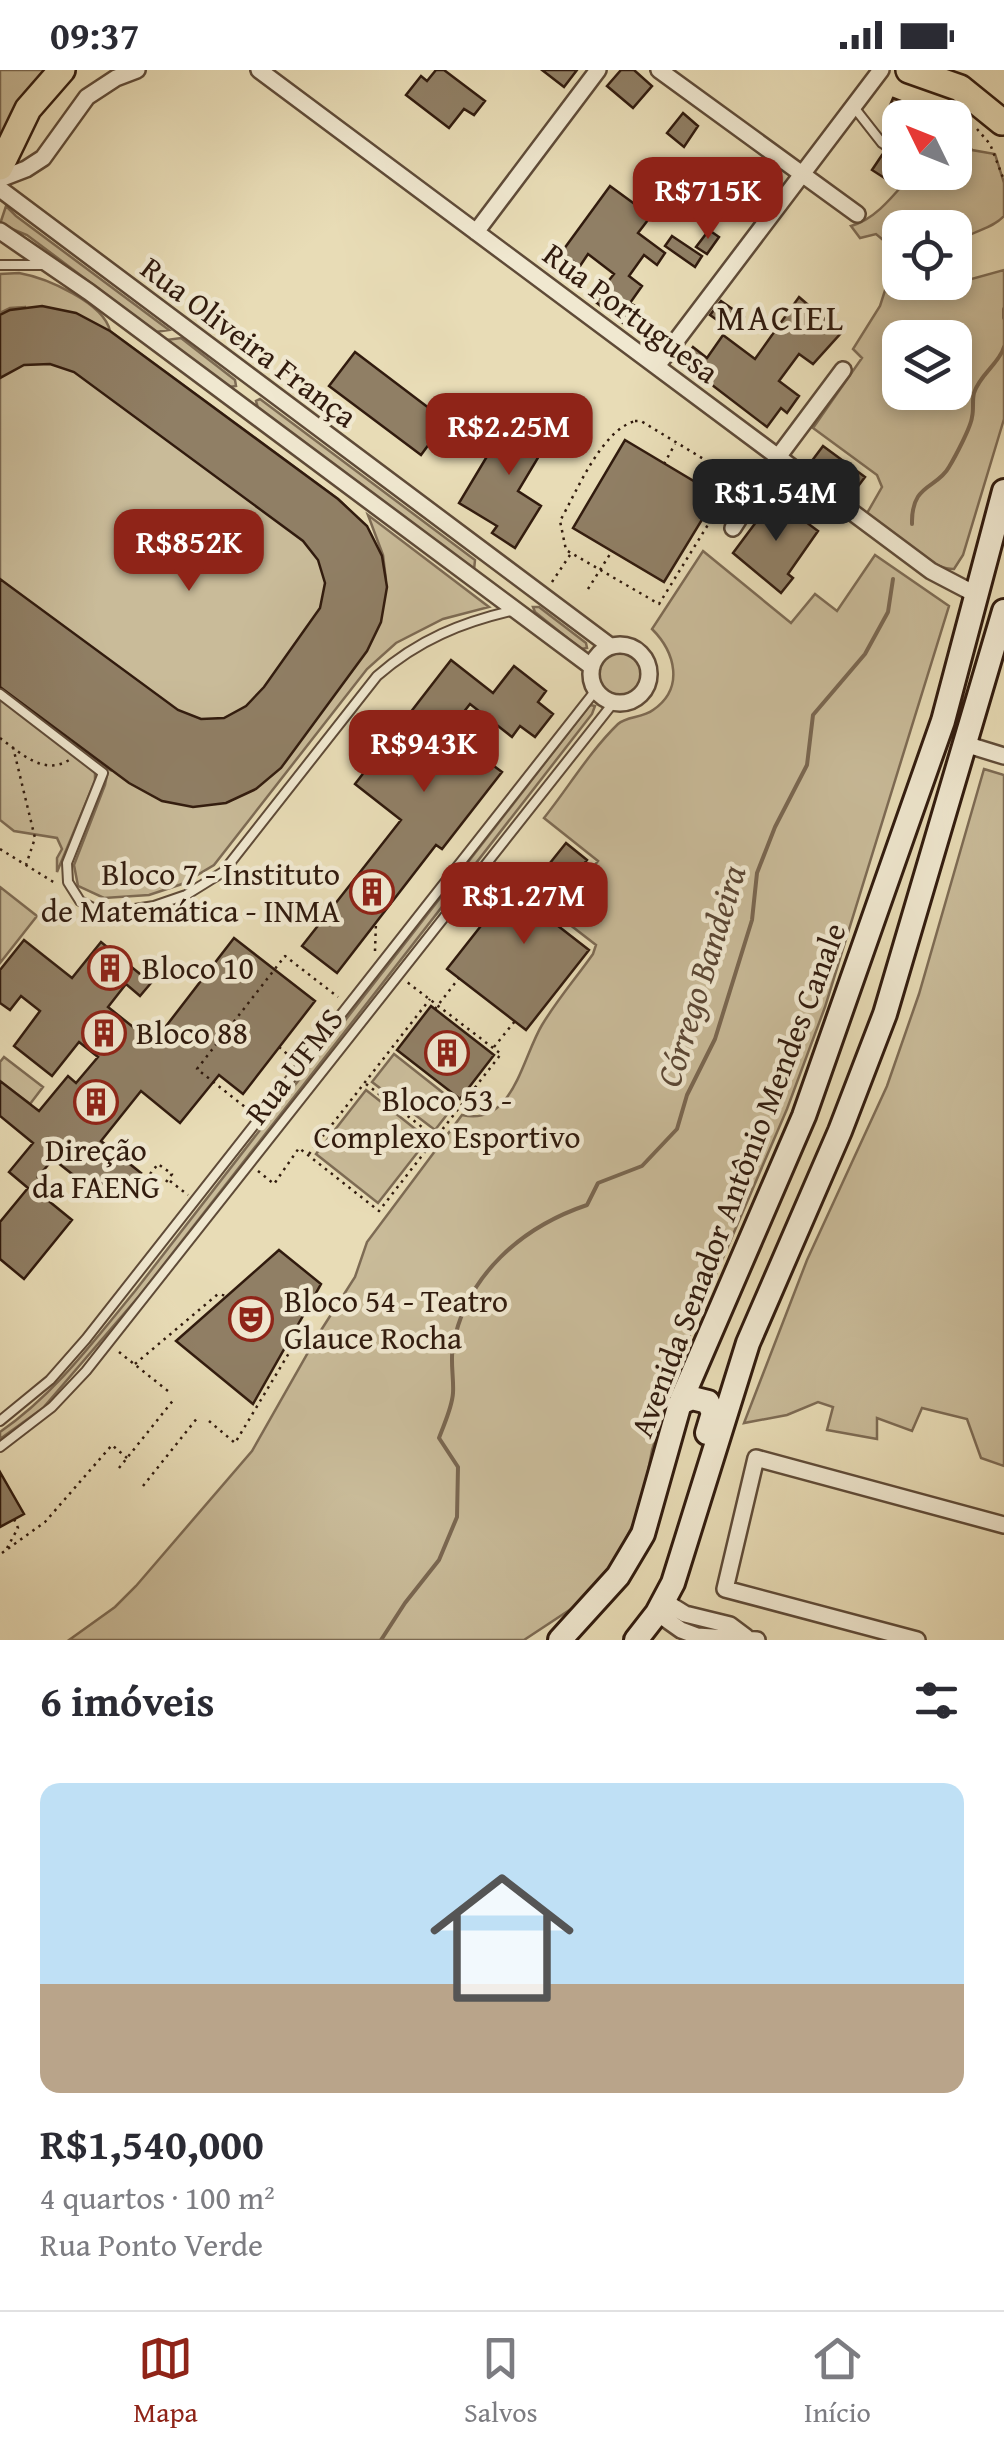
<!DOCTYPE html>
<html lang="pt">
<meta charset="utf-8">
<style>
body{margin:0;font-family:"Gentium Book Plus",serif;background:#f2f2f3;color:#2b2b33;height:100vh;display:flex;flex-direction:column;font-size:38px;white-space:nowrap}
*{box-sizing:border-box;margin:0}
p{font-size:32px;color:#7c7c81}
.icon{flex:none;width:55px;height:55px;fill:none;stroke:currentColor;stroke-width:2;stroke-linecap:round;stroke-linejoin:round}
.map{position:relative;height:1570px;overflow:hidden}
.sheet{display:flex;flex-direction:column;background:#fff;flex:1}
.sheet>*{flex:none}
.needle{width:65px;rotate:313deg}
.buttons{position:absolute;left:882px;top:30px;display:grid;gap:20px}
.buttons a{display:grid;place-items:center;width:90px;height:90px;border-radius:20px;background:#fff;box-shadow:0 5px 15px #0003;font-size:50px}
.price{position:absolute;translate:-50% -85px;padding:0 22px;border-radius:20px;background:#8f2418;color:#fff;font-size:32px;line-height:65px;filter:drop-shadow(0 2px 5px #0008)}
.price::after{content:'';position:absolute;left:50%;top:60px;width:30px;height:22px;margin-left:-15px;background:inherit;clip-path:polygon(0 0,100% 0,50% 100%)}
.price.selected{background:#222;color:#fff}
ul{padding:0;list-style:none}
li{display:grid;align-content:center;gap:20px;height:530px;padding:0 40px}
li+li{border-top:2px solid #e1e1e2}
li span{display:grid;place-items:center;height:310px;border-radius:20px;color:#555}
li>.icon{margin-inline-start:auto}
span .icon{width:180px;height:180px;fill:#fffc;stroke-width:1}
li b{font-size:42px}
h2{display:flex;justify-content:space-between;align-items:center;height:120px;padding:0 40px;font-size:42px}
.status{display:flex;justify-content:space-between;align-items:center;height:70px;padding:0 50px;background:#fff;direction:ltr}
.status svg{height:28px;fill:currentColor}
.dock{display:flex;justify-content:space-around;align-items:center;height:140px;border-top:2px solid #e1e1e2;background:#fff;font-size:28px;color:#7c7c81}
.dock a{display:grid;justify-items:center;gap:5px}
.dock .selected{color:#8f2418}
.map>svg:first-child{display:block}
</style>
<div class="status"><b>09:37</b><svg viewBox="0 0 49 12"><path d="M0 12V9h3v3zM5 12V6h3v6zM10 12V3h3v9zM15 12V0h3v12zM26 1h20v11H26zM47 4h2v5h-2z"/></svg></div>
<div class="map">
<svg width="1004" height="1570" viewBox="0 0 1004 1570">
<rect width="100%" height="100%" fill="#e8dcb6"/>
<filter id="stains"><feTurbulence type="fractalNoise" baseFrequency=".002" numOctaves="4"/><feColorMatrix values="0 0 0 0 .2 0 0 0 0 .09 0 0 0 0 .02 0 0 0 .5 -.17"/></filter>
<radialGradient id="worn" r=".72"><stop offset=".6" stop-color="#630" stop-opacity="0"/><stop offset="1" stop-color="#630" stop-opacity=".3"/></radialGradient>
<path fill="#c9bb99" stroke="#7d6b54" stroke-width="2.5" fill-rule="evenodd" d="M0,0H51L0,78Z
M957,71L968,74L972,80L995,84L1004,113V146C990,161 969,160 955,176V158H900V176L888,174L876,164L860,168L851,156C877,149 896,122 913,103L955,102Z
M6,136L16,146L169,260L156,262L27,165L0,154Z
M900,192V212H955V207L968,210L1004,200V349L963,485L954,499C930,500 887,460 866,445L882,417L877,405L813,358L862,288L853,279L880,236L888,211ZM900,268H955V322H900Z
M19,203C47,208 104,233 110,261L338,429C365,454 379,474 386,510L383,485L368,445L489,537L443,549L396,573L367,599L214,795L182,814L149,825L104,828L78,816L74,795L105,715L107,705L102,696L112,701L0,619V245L26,237L10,238L0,243V204Z
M181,268L235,310L236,316L229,317L166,270Z
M260,329L475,490L474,500L258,338L256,331Z
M703,481L791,553L815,524L837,541L875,485L949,536L825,937L787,1039L689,1267L652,1380L641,1438L615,1491L577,1535L524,1570H69L115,1537L136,1516L252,1381L318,1265L355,1207L367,1172L462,1045C513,1057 522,988 542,955C557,930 576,908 593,884L596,875L556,844L598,791L544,748C568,718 590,681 618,654C626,646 643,648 653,640C685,618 675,582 652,559Z
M533,537H539L586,573L587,578L581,579L535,542Z
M598 603a22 22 0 1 1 44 0a22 22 0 1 1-44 0Z
M0,629L95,702V711L57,802V788L62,779L57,768L14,761L0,750Z
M590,635L595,636L592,644L140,1225L43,1338L0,1369V1362C54,1325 93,1272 135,1221Z
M984,699L1004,705V1396L981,1388L967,1349L922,1338L912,1361L877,1348V1369L827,1360L833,1337L818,1332L787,1345L744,1353L807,1190L887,1016L919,924Z
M0,817L37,846L0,893Z
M394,984L456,1033L435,1060L372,1012Z
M4,987L43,1017L30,1034L0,1011V992Z
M366,1020L428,1069L378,1133L316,1084Z"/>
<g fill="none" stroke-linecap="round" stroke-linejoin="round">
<path stroke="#7a6751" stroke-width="4" d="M1004,239V248
M912,454C911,413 937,419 949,397C955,387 971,357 972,347C974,339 972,330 974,323C980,304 999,294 1004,277
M381,1570L405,1533L439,1490L457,1447L458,1397L439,1368C444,1354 452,1338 453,1323C454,1308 450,1291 453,1276C466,1205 522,1157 587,1135L598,1113L642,1096L677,1059L687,1025L715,969L752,850L757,803L775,757L807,695L813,645L865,584L888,542L893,509"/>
</g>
<path fill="#907f65" stroke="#311b0e" stroke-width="2.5" d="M436,0H444L485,31L474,45L464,39L449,58L406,25L421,6L427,11Z
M542,0H577L564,17Z
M621,0H634L652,16L633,38L607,16Z
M893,28L942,47V48H900V56L884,50Z
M683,43L698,56L684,77L667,63Z
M882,85L900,97V102H906L897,116L872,100Z
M610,116L651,146L638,163L665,183L657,195L644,185L629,206L642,216L630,233L635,236L623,253L593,230L614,204L588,184L580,196L561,183Z
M709,160L719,167L707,184L696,177Z
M672,166L702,186L695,197L665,176Z
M799,227L841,263L813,294L799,284L779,311L799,326L787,343L781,338L767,357L682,292L693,277L707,288L723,265L755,289Z
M721,231L744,247L734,262L710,245Z
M42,236L76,243L110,261L338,429L367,456L382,486L387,517L381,552L367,581L281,698L256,719L226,733L193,737L162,731L129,713L0,617V509L178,640L201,649L224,648L246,636L264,617L320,538L325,513L318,490L303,471L74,302L50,294L24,295L0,308V245L10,240Z
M355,282L446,351L421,385L329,316Z
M516,338L554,361L518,421L541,436L515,478L492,463L497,456L459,433Z
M625,370L717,425L664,512L573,458Z
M823,376L865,407L850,427L811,392Z
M774,428L818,461L788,504L793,508L781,523L733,483Z
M451,590L493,623L514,596L546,621L538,632L553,644L535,667L520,656L512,667L470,634L448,662L502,702L442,779L436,775L337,903L302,876L401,750L355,714Z
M566,773L587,790L544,845L589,880L526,960L447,899L510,819L522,828Z
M234,868L315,931L243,1024L219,1005L180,1053L141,1021L101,1071L141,1103L131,1116L118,1106L109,1118L102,1113L95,1122L53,1089L38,1107L58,1123L50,1132L72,1150L24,1209L0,1189V1152L28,1118L9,1102L33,1073L0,1046V1011L39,1041L68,1006L76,1013L98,987L79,972L52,1006L14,976L40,941L21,926L10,940L0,933V900L24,870L72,908L101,872L151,913L140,926L126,914L108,937L153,973Z
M431,936L494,985L460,1029L397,980Z
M279,1180L321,1214L253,1334L176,1271Z
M0,1402L24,1444L0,1457Z"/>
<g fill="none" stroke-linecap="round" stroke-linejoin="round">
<g stroke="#5f4b38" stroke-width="12">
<path id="lane" d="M853,36L882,73L900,85
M955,90H965
M0,195H45
M0,624L103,703L67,793L68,812L80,831L95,839L122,841L154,836L186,825L223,802L377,606C418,570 462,552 515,540
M0,1351L50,1310L86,1269L596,620
M0,1377L52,1337L86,1301L614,632"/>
</g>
<g stroke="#5f4b38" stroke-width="20">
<path id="street" d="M259,0L931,501L975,524
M659,0L857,144
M0,109L26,99L43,88L87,27L116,8L137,0
M0,119L610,576
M0,161L89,222L592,597
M476,162L598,0
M657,296L881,0
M733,458L778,387L843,300
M591 604a29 29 0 1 1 58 0a29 29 0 1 1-58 0Z
M965,674L1004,686
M664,1531L685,1544L730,1555L746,1567
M657,1543L681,1560L697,1566L757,1570
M917,1570L725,1519L756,1388L1004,1455"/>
</g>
<g stroke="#311b0e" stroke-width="28">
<path id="secondary" d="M680,1333L692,1328L708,1332L713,1343L707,1363
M560,1570L618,1506L643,1464L680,1333L804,1046L943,651L1004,421
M636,1570L657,1543L673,1513L748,1273L840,1061L885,944L1004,541"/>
</g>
<g stroke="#311b0e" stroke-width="30">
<path id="primary" d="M909,0L960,18L1002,52
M0,97L28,39L62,0"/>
</g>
<path stroke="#311b0e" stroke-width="2.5" stroke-dasharray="2.5 5" stroke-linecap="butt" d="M977,59L990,74L1004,110
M635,351H641L725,402L730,419L659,534L566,480L560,451C577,421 601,361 635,351Z
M664,394L675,374
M552,512L572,482
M588,519L612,481
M0,668C21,683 43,706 69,690
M13,677L35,768L26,795
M0,779L55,813
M375,881L376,852
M435,939L459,908
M279,977L293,989
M494,977L515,951
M366,1014L435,1067
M250,1041L197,999L285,886L338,927
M309,1084L430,929
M258,1101L274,1114L299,1078L379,1141L501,984L407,912
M150,1104L158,1094L172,1104L166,1112
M170,1111L188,1125
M144,1112L148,1115
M119,1282L168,1321
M135,1294L218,1224L227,1226
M209,1351L235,1373L292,1278L287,1274
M119,1398L175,1328
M143,1416L198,1347
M7,1478L18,1458L14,1449
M2,1483L45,1452L112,1375L127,1388"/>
<use href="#lane" stroke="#f0e8d0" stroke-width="8"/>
<use href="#street" stroke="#f0e8d0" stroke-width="15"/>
<use href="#secondary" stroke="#f0e8d0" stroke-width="22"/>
<use href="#primary" stroke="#e8dcb6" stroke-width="25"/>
</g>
<defs>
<g id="building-ring" transform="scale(2.25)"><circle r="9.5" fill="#f0e8d0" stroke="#8f2418" stroke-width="1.5"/><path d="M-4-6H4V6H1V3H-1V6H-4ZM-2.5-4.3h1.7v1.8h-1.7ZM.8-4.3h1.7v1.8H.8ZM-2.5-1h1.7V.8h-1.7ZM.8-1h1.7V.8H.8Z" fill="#8f2418"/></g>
<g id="theatre-ring" transform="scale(2.25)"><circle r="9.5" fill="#f0e8d0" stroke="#8f2418" stroke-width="1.5"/><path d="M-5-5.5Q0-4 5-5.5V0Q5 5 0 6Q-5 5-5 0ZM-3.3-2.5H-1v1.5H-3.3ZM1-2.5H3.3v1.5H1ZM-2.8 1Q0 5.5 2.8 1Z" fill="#8f2418"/></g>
</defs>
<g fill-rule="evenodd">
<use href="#building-ring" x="372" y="822"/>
<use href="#building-ring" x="110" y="898"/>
<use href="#building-ring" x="104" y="963"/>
<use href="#building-ring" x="447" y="983"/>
<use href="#building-ring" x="96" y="1032"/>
<use href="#theatre-ring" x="251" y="1249"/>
</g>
<g text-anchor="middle" stroke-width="9" stroke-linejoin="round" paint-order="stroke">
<g font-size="32" fill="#311b0e" stroke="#f0e8d0">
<text transform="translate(631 243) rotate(37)" y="11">Rua Portuguesa</text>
<text transform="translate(249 272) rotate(37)" y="11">Rua Oliveira França</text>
<text transform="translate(294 996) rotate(-52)" y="11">Rua UFMS</text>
<text transform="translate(738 1110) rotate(-69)" y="11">Avenida Senador Antônio Mendes Canale</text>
</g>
<g font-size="32" fill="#311b0e" stroke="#f0e8d0" text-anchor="start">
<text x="340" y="815" text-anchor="end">Bloco 7 - Instituto<tspan x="340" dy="37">de Matemática - INMA</tspan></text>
<text x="142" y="909">Bloco 10</text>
<text x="136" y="974">Bloco 88</text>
<text x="447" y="1041" text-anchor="middle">Bloco 53 -<tspan x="447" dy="37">Complexo Esportivo</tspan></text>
<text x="96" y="1091" text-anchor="middle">Direção<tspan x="96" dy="37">da FAENG</tspan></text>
<text x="284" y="1242">Bloco 54 - Teatro<tspan x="284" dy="37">Glauce Rocha</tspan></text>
</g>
<g font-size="35" letter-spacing="2.5" fill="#311b0e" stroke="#f0e8d0">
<text x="781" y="260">MACIEL</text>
</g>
<g font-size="35" font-style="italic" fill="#5b4735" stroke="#f0e8d0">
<text transform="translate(701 906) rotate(-73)" y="12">Córrego Bandeira</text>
</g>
</g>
<rect width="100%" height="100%" filter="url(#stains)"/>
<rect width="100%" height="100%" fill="url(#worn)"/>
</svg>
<div class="buttons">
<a><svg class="needle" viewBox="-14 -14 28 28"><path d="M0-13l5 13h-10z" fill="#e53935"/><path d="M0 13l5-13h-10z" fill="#7c7c81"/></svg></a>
<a><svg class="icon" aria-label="locate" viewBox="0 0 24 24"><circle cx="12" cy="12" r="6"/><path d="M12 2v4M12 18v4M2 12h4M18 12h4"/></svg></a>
<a><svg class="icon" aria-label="layers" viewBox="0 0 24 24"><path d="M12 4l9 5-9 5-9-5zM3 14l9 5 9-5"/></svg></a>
</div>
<b class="price" style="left:708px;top:172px">R$715K</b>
<b class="price" style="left:509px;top:408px">R$2.25M</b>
<b class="price selected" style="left:776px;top:474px">R$1.54M</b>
<b class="price" style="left:189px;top:524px">R$852K</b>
<b class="price" style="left:424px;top:725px">R$943K</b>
<b class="price" style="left:524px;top:877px">R$1.27M</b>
</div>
<section class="sheet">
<h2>6 imóveis<svg class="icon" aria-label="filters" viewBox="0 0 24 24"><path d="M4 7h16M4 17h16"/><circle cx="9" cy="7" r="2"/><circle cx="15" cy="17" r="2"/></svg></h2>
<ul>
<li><span style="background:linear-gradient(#bfe0f5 65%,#b9a48a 0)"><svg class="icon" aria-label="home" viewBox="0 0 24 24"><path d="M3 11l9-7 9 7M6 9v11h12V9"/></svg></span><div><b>R$1,540,000</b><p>4 quartos · 100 m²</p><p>Rua Ponto Verde</p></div></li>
</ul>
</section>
<nav class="dock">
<a class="selected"><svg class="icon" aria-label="map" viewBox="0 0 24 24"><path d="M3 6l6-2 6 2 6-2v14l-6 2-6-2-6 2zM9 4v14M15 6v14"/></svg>Mapa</a>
<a><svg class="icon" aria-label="saved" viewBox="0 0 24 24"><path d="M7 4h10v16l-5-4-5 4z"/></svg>Salvos</a>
<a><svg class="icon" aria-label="home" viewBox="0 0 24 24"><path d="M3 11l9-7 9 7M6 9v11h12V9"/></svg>Início</a>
</nav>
